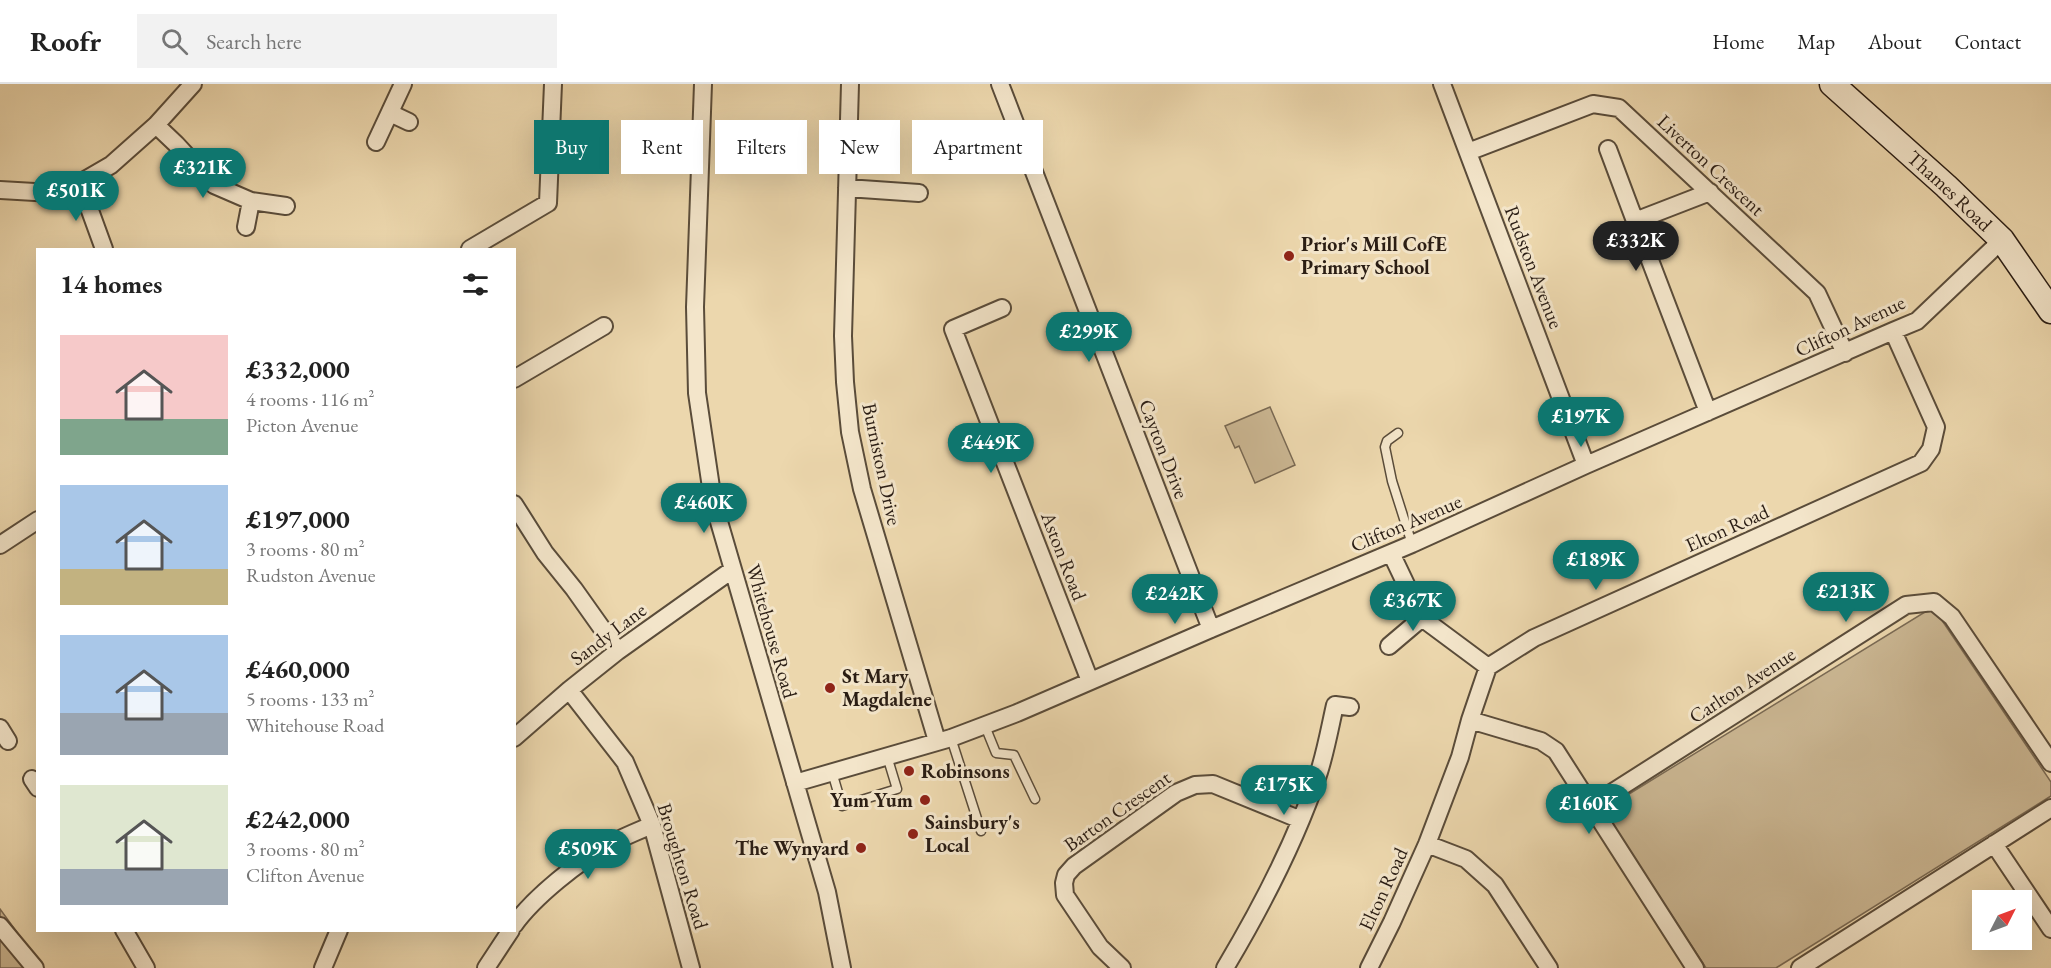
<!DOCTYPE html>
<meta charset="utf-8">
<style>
body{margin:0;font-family:"EB Garamond",serif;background:#f2f2f2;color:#222;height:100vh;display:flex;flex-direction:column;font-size:22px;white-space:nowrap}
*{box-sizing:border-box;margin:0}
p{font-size:20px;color:#767676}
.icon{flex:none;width:33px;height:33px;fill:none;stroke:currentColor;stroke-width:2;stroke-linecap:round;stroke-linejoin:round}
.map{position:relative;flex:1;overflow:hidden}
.side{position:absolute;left:36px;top:164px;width:480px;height:684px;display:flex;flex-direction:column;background:#fff;border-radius:0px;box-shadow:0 6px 24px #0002}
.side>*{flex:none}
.top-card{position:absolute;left:534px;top:36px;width:570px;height:54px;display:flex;gap:12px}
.needle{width:39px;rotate:48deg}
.fabs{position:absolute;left:1972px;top:806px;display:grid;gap:12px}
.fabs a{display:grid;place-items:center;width:60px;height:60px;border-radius:0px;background:#fff;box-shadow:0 6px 24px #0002;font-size:30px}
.price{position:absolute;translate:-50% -51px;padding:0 14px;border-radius:21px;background:#0f766e;color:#fff;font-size:20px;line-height:39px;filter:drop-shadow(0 2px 3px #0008)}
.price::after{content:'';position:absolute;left:50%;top:36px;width:18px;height:14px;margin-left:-9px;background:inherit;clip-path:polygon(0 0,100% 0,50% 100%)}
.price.on{background:#222;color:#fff}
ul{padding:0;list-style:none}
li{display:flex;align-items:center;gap:18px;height:150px;padding:0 24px}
li span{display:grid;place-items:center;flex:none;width:168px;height:120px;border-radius:0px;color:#555}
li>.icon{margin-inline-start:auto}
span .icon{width:72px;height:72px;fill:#fffc;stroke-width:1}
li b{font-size:26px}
h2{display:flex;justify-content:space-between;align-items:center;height:72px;padding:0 24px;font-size:26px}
.tag{padding:0 21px;border-radius:0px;background:#fff;box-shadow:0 6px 24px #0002;font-size:21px;line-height:54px}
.tag.on{background:#0f766e;color:#fff}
header{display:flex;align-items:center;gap:36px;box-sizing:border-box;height:84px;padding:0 30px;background:#fff;border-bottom:2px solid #e0e0e0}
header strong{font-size:28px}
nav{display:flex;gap:33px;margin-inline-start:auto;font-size:21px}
.search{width:420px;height:54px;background:#f2f2f2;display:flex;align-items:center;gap:15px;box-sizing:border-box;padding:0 21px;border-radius:0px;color:#767676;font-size:22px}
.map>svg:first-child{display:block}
</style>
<header>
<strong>Roofr</strong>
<div class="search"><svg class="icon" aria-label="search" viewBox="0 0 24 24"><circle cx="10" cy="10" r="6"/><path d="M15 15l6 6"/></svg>Search here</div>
<nav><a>Home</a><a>Map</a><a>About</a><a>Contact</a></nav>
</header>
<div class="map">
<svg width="2051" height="884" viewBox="0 0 2051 884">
<rect width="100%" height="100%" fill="#ecd7ad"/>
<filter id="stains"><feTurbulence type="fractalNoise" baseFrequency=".00333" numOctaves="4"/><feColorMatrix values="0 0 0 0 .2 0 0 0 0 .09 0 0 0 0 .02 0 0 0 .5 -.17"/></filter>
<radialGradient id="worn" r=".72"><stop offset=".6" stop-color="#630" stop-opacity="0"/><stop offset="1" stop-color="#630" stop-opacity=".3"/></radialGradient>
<path fill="#cbb793" stroke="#7a6a54" stroke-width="1.5" d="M1270,323L1295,381L1255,399L1239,362L1235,364L1225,342Z
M1933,523L2051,698V712L1776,884H1706L1603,726Z
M0,825L43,884H0Z"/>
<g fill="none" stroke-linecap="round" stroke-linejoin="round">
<g stroke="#5a4c3a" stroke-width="11">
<path id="lane" d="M1398,349L1387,357L1385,363L1392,397L1412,460
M985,642L996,669L1014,671L1035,715
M951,654L981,747
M832,688L842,722L897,705L887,672"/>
</g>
<g stroke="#5a4c3a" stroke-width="20">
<path id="street" d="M703,0L695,223L697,309L713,417L827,808L842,884
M850,0L843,252L845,298L850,348L862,405L937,657
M1000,0L1211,545
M1442,0L1586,381
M390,29L409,38
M156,41L176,60L214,101L251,117L286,122
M376,58L403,0
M1608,65L1635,137
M1468,68L1593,20L1619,24L1817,209L1845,269
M80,99L104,165
M847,104L919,109
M0,106L52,109L80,99L111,81L156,41L193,0
M246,143L251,117
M470,165L548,119L553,0
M1002,224L953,245L1090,597
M514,295L604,242
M1708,328L1635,137L1710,108
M514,420L545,469L574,505L618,567
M0,461L38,436
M1391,469L1422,534L1488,583
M1389,562L1422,534
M569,606L625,678L652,741L691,884
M1470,636L1541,657L1556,667L1695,884
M0,644L8,657
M514,654L569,606L618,567L732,486
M32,695L38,704
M795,699L951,654L1017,629L1211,545L1412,460L1586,381L1893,247L1917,237L2002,156
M1591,722L1906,521L1934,518L1952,533L2051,679
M1427,760L1466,775L1495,801L1549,884
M1994,760L2051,845
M514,841C534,813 579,777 610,760C623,753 638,747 652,741
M0,842L35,884
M124,846L146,884
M323,884L339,846
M486,884L511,846
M1122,884L1100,863L1065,811L1064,799L1066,791L1074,782L1176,709L1195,701L1213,700L1301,736
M1225,884C1262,822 1296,757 1319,688C1326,666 1330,643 1335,621L1350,623
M1369,884L1392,838L1427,760L1460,673L1470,636L1488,583L1534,554L1921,379L1931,365L1936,343L1893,247
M1800,884L2051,724"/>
</g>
<g stroke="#2a1d14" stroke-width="27">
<g id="secondary">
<path id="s1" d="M1832,0L1946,102L2002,156L2051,227"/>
</g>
</g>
<use href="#lane" stroke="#f3e5ca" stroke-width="8"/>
<use href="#street" stroke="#f3e5ca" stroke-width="16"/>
<use href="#secondary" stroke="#f3e5ca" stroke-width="24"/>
</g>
<g fill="#8f2418" stroke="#f3e5ca" stroke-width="2">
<circle cx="1289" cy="172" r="6"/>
<circle cx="830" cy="604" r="6"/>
<circle cx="909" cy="687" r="6"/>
<circle cx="925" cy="716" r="6"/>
<circle cx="913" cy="750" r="6"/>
<circle cx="861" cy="764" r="6"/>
</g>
<g text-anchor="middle" stroke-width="6" stroke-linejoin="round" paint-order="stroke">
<g font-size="20" fill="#2a1d14" stroke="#f3e5ca">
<text transform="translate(1711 81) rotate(43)" y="7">Liverton Crescent</text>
<text dy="7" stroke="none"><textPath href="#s1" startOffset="159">Thames Road</textPath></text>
<text transform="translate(1534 183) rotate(69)" y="7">Rudston Avenue</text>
<text transform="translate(1850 242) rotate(-25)" y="7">Clifton Avenue</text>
<text transform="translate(1164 365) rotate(69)" y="7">Cayton Drive</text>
<text transform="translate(882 380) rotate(78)" y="7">Burniston Drive</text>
<text transform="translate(1406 439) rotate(-23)" y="7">Clifton Avenue</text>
<text transform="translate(1727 444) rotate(-24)" y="7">Elton Road</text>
<text transform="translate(1064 472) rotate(69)" y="7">Aston Road</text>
<text transform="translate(772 547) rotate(74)" y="7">Whitehouse Road</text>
<text transform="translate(608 550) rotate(-37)" y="7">Sandy Lane</text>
<text transform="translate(1742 601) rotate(-33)" y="7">Carlton Avenue</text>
<text transform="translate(1117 727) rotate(-35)" y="7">Barton Crescent</text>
<text transform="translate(683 782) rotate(73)" y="7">Broughton Road</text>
<text transform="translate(1383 805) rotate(-65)" y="7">Elton Road</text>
</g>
<g font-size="20" font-weight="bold" fill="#2a1d14" stroke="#f3e5ca" text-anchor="start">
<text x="1301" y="167">Prior's Mill CofE<tspan x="1301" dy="23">Primary School</tspan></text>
<text x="842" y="599">St Mary<tspan x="842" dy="23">Magdalene</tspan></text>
<text x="921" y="694">Robinsons</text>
<text x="913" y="723" text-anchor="end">Yum Yum</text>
<text x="925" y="745">Sainsbury's<tspan x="925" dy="23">Local</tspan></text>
<text x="849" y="771" text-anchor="end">The Wynyard</text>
</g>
</g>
<rect width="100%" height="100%" filter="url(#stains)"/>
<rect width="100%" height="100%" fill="url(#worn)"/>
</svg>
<div class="fabs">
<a><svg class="needle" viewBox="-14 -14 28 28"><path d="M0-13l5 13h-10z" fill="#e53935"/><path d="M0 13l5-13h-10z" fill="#767676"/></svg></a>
</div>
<b class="price" style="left:203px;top:115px">£321K</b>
<b class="price" style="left:76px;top:138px">£501K</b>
<b class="price on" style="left:1636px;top:188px">£332K</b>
<b class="price" style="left:1089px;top:279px">£299K</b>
<b class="price" style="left:1581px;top:364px">£197K</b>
<b class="price" style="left:991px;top:390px">£449K</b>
<b class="price" style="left:704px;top:450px">£460K</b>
<b class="price" style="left:1596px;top:507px">£189K</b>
<b class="price" style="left:1846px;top:539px">£213K</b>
<b class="price" style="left:1175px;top:541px">£242K</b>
<b class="price" style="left:1413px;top:548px">£367K</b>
<b class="price" style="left:1284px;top:732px">£175K</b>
<b class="price" style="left:1589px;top:751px">£160K</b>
<b class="price" style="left:588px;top:796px">£509K</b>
<div class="top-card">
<a class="tag on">Buy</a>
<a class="tag">Rent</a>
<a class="tag">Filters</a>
<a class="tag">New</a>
<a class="tag">Apartment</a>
</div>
<section class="side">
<h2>14 homes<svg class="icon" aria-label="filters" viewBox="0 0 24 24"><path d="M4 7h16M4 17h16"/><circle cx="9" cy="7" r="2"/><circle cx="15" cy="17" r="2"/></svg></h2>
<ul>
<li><span style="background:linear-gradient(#f6c9c9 70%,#7fa58c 0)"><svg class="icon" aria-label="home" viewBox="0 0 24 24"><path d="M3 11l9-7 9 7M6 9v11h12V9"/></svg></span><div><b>£332,000</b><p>4 rooms · 116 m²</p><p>Picton Avenue</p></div></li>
<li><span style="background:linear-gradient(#a9c7e8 70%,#c2b280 0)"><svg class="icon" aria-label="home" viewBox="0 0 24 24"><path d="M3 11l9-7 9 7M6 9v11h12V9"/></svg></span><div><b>£197,000</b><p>3 rooms · 80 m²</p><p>Rudston Avenue</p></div></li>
<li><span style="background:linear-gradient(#a9c7e8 65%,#9aa5b1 0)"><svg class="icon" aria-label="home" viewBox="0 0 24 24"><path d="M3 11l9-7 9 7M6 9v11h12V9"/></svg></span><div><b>£460,000</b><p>5 rooms · 133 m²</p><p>Whitehouse Road</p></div></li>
<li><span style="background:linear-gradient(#dfe7d0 70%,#9aa5b1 0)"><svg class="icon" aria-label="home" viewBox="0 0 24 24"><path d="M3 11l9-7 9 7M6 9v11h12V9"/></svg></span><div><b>£242,000</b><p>3 rooms · 80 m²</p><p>Clifton Avenue</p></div></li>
</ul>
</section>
</div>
